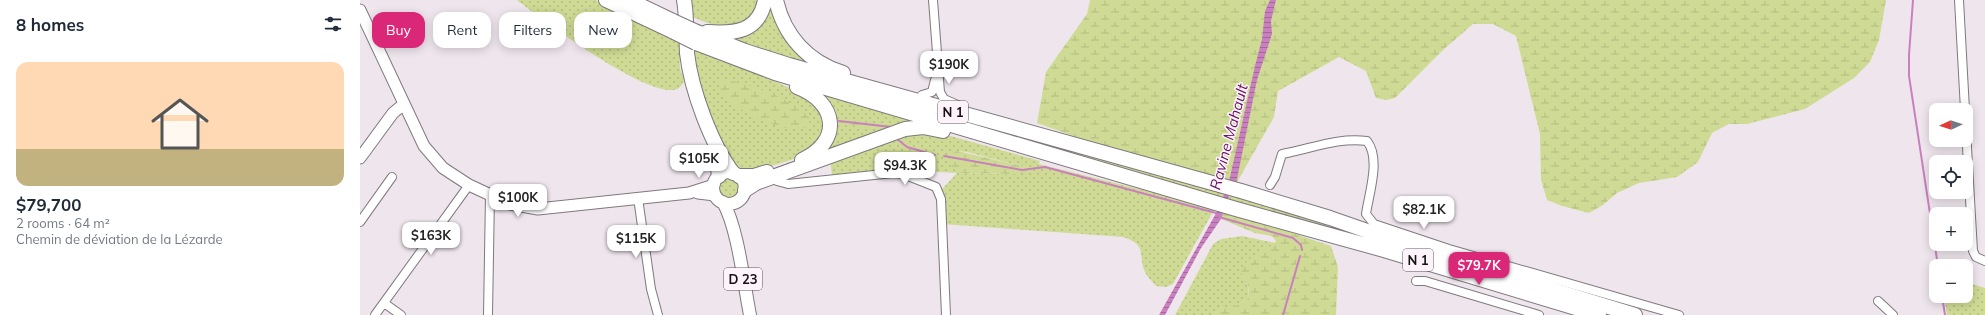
<!DOCTYPE html>
<meta charset="utf-8">
<style>
body{margin:0;font-family:Mulish,sans-serif;background:#f6f6f7;color:#1f2937;height:100vh;display:flex;flex-direction:column;font-size:15px;white-space:nowrap}
*{box-sizing:border-box;margin:0}
p{font-size:13px;color:#747a83}
.icon{flex:none;width:22px;height:22px;fill:none;stroke:currentColor;stroke-width:2;stroke-linecap:round;stroke-linejoin:round}
.map{position:relative;flex:1;overflow:hidden}
.side{display:flex;flex-direction:column;background:#fff;width:360px}
.side>*{flex:none}
.top-card{position:absolute;left:12px;top:12px;width:380px;height:36px;display:flex;gap:8px}
.needle{width:26px;rotate:266deg}
.buttons{position:absolute;left:1569px;top:103px;display:grid;gap:8px}
.buttons a{display:grid;place-items:center;width:44px;height:44px;border-radius:8px;background:#fff;box-shadow:0 2px 10px #0003;font-size:20px}
.price{position:absolute;translate:-50% -34px;padding:0 9px;border-radius:8px;background:#fff;color:#222;font-size:13px;line-height:26px;filter:drop-shadow(0 1px 2px #0008)}
.price::after{content:'';position:absolute;left:50%;top:24px;width:12px;height:9px;margin-left:-6px;background:inherit;clip-path:polygon(0 0,100% 0,50% 100%)}
.price.active{background:#db2777;color:#fff}
ul{padding:0;list-style:none}
li{display:grid;align-content:center;gap:8px;height:212px;padding:0 16px}
li+li{border-top:1px solid #e0e1e3}
li span{display:grid;place-items:center;height:124px;border-radius:12px;color:#555}
li>.icon{margin-inline-start:auto}
span .icon{width:72px;height:72px;fill:#fffc;stroke-width:1}
li b{font-size:17px}
h2{display:flex;justify-content:space-between;align-items:center;height:48px;padding:0 16px;font-size:17px}
.tag{padding:0 14px;border-radius:12px;background:#fff;box-shadow:0 2px 10px #0003;font-size:14px;line-height:36px}
.tag.active{background:#db2777;color:#fff}
main{display:flex;flex:1;min-height:0}
.map>svg:first-child{display:block}
</style>
<main>
<section class="side">
<h2>8 homes<svg class="icon" aria-label="filters" viewBox="0 0 24 24"><path d="M4 7h16M4 17h16"/><circle cx="9" cy="7" r="2"/><circle cx="15" cy="17" r="2"/></svg></h2>
<ul>
<li><span style="background:linear-gradient(#ffd9b3 70%,#c2b280 0)"><svg class="icon" aria-label="home" viewBox="0 0 24 24"><path d="M3 11l9-7 9 7M6 9v11h12V9"/></svg></span><div><b>$79,700</b><p>2 rooms · 64 m²</p><p>Chemin de déviation de la Lézarde</p></div></li>
</ul>
</section>
<div class="map">
<svg width="1625" height="315" viewBox="0 0 1625 315">
<defs>
<pattern id="grass-dots" width="8" height="8" patternUnits="userSpaceOnUse"><rect width="8" height="8" fill="#cfdb95"/><path d="M2 2h.1M6 6h.1" fill="none" stroke="#b1bb80" stroke-width="1.8" stroke-linecap="round"/></pattern>
<pattern id="wetland-marsh" width="20" height="14" patternUnits="userSpaceOnUse"><rect width="20" height="14" fill="#cfdb95"/><path d="M1 5h8M5 5V1M11 12h8M15 12V8" fill="none" stroke="#b1bb80"/></pattern>
<pattern id="water-rules" width="6" height="5" patternUnits="userSpaceOnUse"><rect width="6" height="5" fill="#ca80be"/><path d="M0 2.5h6" fill="none" stroke="#a36799"/></pattern>
</defs>
<rect width="100%" height="100%" fill="#efe6ed"/>
<path fill="url(#grass-dots)" fill-rule="evenodd" d="M157,0H236L322,43C321,51 319,59 320,67C320,72 323,75 324,79C324,82 322,85 320,87C299,108 177,16 157,0Z
M329,0H404L394,20L361,28L329,16Z
M410,0L422,26L471,71L432,61L366,37Z
M331,46L435,90L462,105L464,137L437,158L396,171L380,170L371,165L350,115L336,72Z
M461,93L560,122L461,154L468,145Z
M653,132L866,191L862,198L650,138Z
M580,133L680,161L679,164L855,208L813,284L806,287L796,286C793,282 788,278 786,274C776,255 790,246 763,237L582,224L580,196L582,189L597,173L561,171L472,176L470,158L539,134ZM598,151L607,152L665,167L657,174L597,173Z
M357 188a12 12 0 1 1 24 0a12 12 0 1 1-24 0Z
M871,192L966,221V227L868,201Z
M882,236L915,243L912,247L891,258L882,275L888,287V299L873,307H863L853,315H815L853,244L861,239Z
M1606,282L1625,288V315H1587L1584,296H1606Z"/>
<path fill="url(#wetland-marsh)" d="M730,0H1526L1519,40L1510,62L1494,78L1445,109L1387,124H1369L1352,133L1338,162L1317,177L1279,183L1257,193L1243,205L1229,213L1202,206L1187,200L1181,180L1180,134L1156,36L1133,24H1113L1083,50L1035,98L1026,100L1016,98L1006,71L979,57L918,91L914,117L876,184L716,137L677,123L686,72L727,14Z
M363,79C390,84 429,97 449,117C459,150 352,108 359,81Z
M489,120L521,125L523,127L507,128L487,124L486,121Z
M598,151L665,167L664,172L657,174L597,173L589,162L592,153Z
M864,210L971,246L978,267L976,315H853L863,307H873L888,299C888,295 889,290 888,286C886,282 882,279 882,275C879,257 908,252 916,241L912,236L895,233L861,219Z"/>
<path fill="url(#water-rules)" d="M910,0H916L911,21L912,34L897,80L876,184L869,196L861,219L841,248L805,315H799L859,208L870,177L895,66L902,39L905,11Z"/>
<g fill="none" stroke-linecap="round" stroke-linejoin="round">
<path stroke="#ca80be" stroke-width="2" d="M1553,0L1549,55V76L1578,266
M479,121L531,127
M537,139L547,147L575,155
M584,156L662,170L685,167L856,213
M859,217L933,238L941,245L942,250
M1582,296L1585,315
M923,315L940,256"/>
<g stroke="#7f787d" stroke-width="10">
<path id="street" d="M573,0L580,92L584,99L600,106
M1599,0L1605,110
M562,95L572,92L575,80
M1606,130L1613,251L1616,257L1625,261
M413,177L417,181L428,184L533,173L543,174L576,187L581,199L586,315
M910,185L915,177L922,154C951,149 977,137 1007,141C1021,159 1009,193 1006,214L1014,224L1089,249L1319,315
M278,198L291,289L298,315
M0,222L32,177
M1056,281H1065L1179,315
M1518,301L1533,315
M24,303L41,315
M15,315L109,185
M128,315L130,195"/>
</g>
<g stroke="#7f787d" stroke-width="13">
<path id="secondary" d="M0,10L64,146L83,168L109,185L150,204L178,209L329,193L354,185
M0,158L33,113L44,104
M338,193L355,195"/>
</g>
<g stroke="#7f787d" stroke-width="14">
<path id="primary" d="M353 188a16 16 0 1 1 32 0a16 16 0 1 1-32 0Z
M363,202C378,228 384,285 390,315"/>
</g>
<g stroke="#7f787d" stroke-width="16">
<path id="highway" d="M246,0L314,32
M269,0L313,21
M324,0C327,17 326,35 327,53C331,89 351,144 373,173
M416,0C424,36 448,62 483,73
M337,32L385,51L429,65L881,191L970,218L1065,251L1275,315
M347,32C375,34 399,32 405,0
M336,43L415,73L876,209L1024,250L1239,315
M437,87C477,102 483,141 442,160
M356,153L359,176
M379,176H394L407,172
M385,190L396,183L545,129L563,127L583,131"/>
</g>
<use href="#street" stroke="#fff" stroke-width="8"/>
<use href="#secondary" stroke="#fff" stroke-width="11"/>
<use href="#primary" stroke="#fff" stroke-width="12"/>
<use href="#highway" stroke="#fff" stroke-width="14"/>
<g stroke="#7f787d" stroke-width="16" stroke-linecap="butt">
<path id="highway-bridge" d="M313,21L337,32
M314,32L336,43"/>
</g>
<use href="#highway-bridge" stroke="#fff" stroke-width="14"/>
</g>
<g text-anchor="middle" stroke-width="3" stroke-linejoin="round" paint-order="stroke">
<g fill="#fcf4fa" stroke="#5a5659" stroke-width="1">
<rect x="578" y="101" width="30" height="22" rx="3"/>
<rect x="1043" y="249" width="30" height="22" rx="3"/>
<rect x="364" y="268" width="38" height="22" rx="3"/>
</g>
<g font-size="13" font-weight="bold" fill="#151214">
<text x="593" y="117">N 1</text>
<text x="1058" y="265">N 1</text>
<text x="383" y="284">D 23</text>
</g>
<g font-size="15" font-style="italic" fill="#680d60" stroke="#fcf4fa">
<text transform="translate(869 137) rotate(-75)" y="5">Ravine Mahault</text>
</g>
</g>
</svg>
<div class="buttons">
<a><svg class="needle" viewBox="-14 -14 28 28"><path d="M0-13l5 13h-10z" fill="#e53935"/><path d="M0 13l5-13h-10z" fill="#747a83"/></svg></a>
<a><svg class="icon" aria-label="locate" viewBox="0 0 24 24"><circle cx="12" cy="12" r="6"/><path d="M12 2v4M12 18v4M2 12h4M18 12h4"/></svg></a>
<a>+</a>
<a>−</a>
</div>
<b class="price" style="left:589px;top:85px">$190K</b>
<b class="price" style="left:339px;top:179px">$105K</b>
<b class="price" style="left:545px;top:186px">$94.3K</b>
<b class="price" style="left:158px;top:218px">$100K</b>
<b class="price" style="left:1064px;top:230px">$82.1K</b>
<b class="price" style="left:71px;top:256px">$163K</b>
<b class="price" style="left:276px;top:259px">$115K</b>
<b class="price active" style="left:1119px;top:286px">$79.7K</b>
<div class="top-card">
<a class="tag active">Buy</a>
<a class="tag">Rent</a>
<a class="tag">Filters</a>
<a class="tag">New</a>
</div>
</div>
</main>
